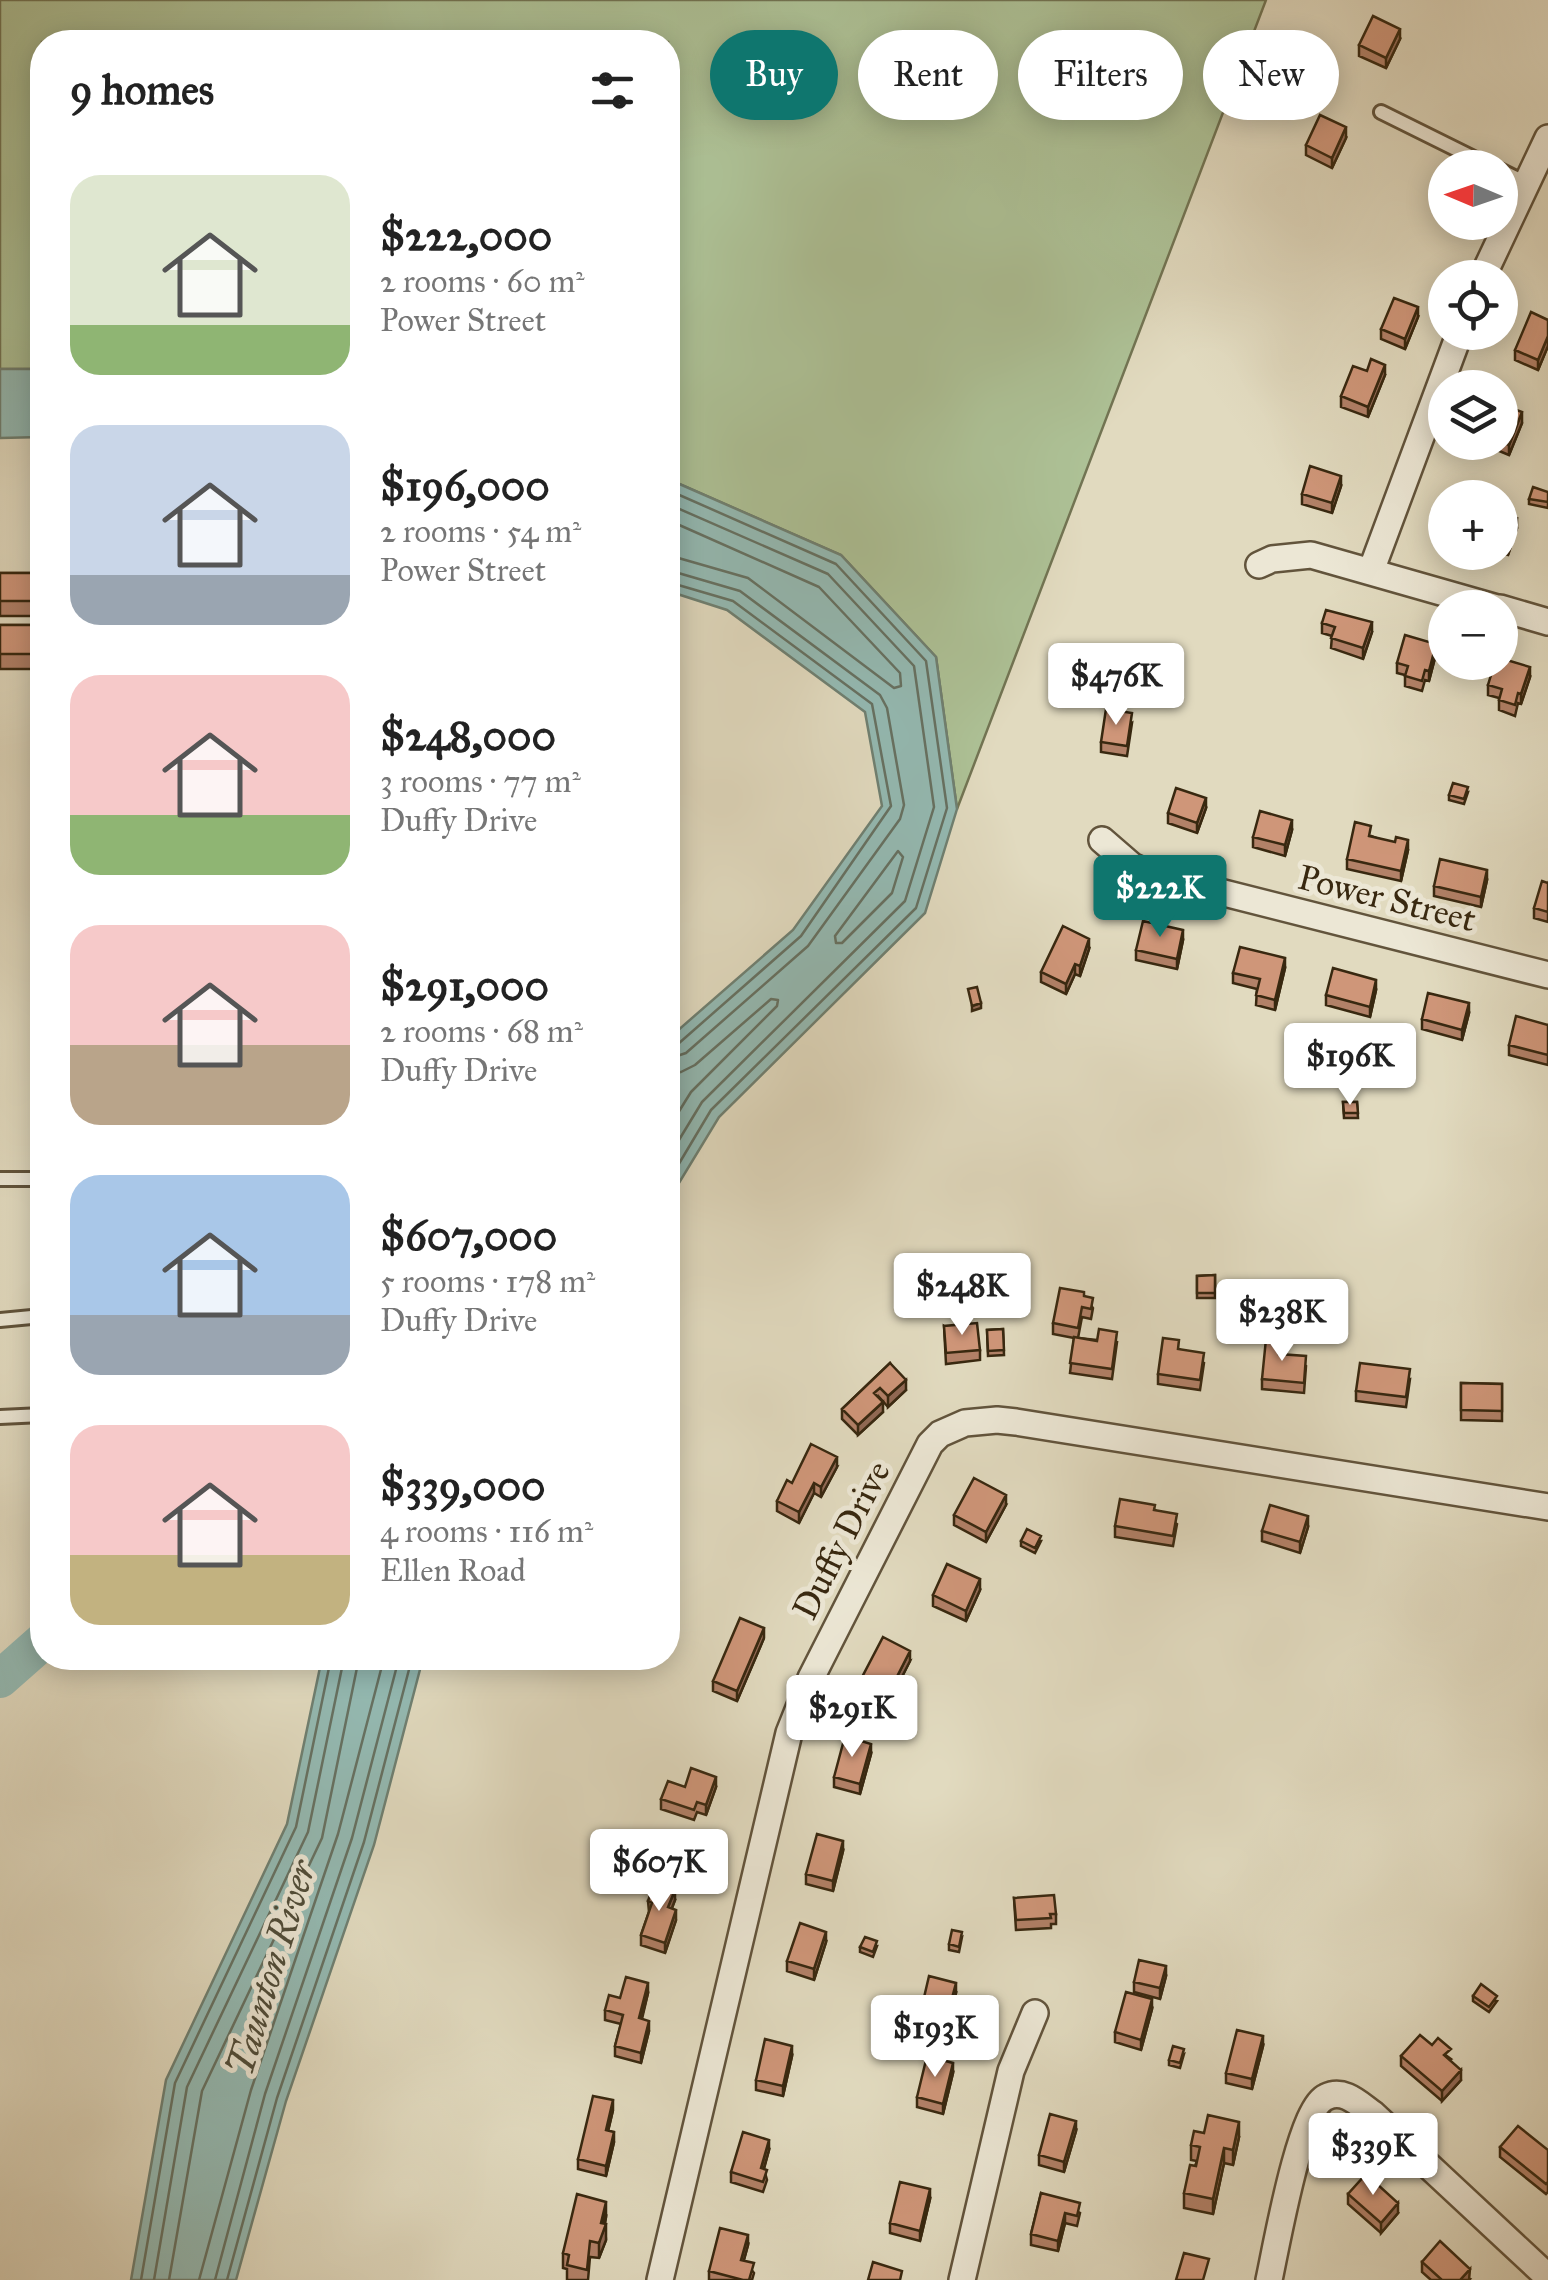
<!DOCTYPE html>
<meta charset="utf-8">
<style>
body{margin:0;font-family:"IM FELL Great Primer",serif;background:#f6f6f6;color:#222;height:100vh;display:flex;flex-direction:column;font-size:38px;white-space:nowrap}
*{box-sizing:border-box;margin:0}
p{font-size:32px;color:#767676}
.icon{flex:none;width:55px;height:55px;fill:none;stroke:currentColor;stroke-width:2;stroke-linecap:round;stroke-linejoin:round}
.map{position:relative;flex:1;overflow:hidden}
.sheet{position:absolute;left:30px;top:30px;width:650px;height:1640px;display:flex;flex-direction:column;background:#fff;border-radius:40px;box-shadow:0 5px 25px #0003}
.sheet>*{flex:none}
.top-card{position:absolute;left:710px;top:30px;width:688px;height:90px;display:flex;gap:20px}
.needle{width:65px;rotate:272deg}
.tools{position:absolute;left:1428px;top:150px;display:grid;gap:20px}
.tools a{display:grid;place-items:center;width:90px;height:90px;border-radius:50%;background:#fff;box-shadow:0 5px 25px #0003;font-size:50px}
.price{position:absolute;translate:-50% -85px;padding:0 22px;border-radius:10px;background:#fff;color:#222;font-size:32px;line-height:65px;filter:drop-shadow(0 2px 5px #0008)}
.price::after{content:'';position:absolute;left:50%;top:60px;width:30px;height:22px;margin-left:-15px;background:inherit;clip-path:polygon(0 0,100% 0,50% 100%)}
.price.on{background:#0f766e;color:#fff}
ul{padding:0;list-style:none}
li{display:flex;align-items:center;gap:30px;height:250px;padding:0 40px}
li span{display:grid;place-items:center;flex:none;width:280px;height:200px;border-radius:30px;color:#555}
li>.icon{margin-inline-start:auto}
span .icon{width:120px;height:120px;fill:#fffc;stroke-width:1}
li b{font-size:42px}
h2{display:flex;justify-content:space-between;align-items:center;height:120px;padding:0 40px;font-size:42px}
.tag{padding:0 35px;border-radius:45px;background:#fff;box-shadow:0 5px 25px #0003;font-size:35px;line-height:90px}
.tag.on{background:#0f766e;color:#fff}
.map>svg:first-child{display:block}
</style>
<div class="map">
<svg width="1548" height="2280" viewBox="0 0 1548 2280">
<rect width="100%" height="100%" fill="#e1dabf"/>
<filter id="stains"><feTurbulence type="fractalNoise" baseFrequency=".002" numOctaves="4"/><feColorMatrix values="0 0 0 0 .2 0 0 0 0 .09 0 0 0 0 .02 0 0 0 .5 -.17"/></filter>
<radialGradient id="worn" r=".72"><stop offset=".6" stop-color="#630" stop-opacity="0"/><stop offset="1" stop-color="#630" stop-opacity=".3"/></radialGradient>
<path fill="#adc196" stroke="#727453" stroke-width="2.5" d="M0,0H1266L957,809L936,657L841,555L668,479V42H42V369H0Z"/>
<path fill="#94bab3" stroke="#6f8072" stroke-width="2.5" d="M0,369H42V437L0,438Z
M668,479L841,555L936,657L957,809L925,913L719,1117L668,1201V1039L793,930L882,806L865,712L727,610L668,591Z
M322,1658H423L374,1845L286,2101L236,2280H131L166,2080L287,1824Z"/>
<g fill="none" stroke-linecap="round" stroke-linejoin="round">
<path stroke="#667162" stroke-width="2.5" d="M668,490L836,564L926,661L947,808L916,908L711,1110L668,1182
M668,504L828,574L914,666L934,807L905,901L702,1102L668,1158
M668,520L819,587L900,673L901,686L894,688L748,578L668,555
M668,570L740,591L880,695L887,708L904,805L900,819L808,946L686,1053L668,1059
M668,582L733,601L872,704L891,806L801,936L678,1044L668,1046
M898,851L903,857L892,893L842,943H836L835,936Z
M668,1074L681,1072L695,1065L771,999L778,1000L777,1006L691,1092L668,1129
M141,2280L175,2083L296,1827L331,1658
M154,2280L187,2087L308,1832L344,1658
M169,2280L202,2091L322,1838L359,1658
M199,2280L251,2090L338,1834L384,1658
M215,2280L265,2094L352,1838L399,1658
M227,2280L277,2098L364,1842L412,1658"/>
<path stroke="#94bab3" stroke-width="38" d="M0,1679L42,1642"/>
<g stroke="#62543c" stroke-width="18">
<path id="lane" d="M1381,112L1494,168
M1500,170L1526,183
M0,1179H42
M0,1320L42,1316
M0,1417L42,1415"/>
</g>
<g stroke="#62543c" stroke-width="30">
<path id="street" d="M1482,278L1548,138
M1259,565L1272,559L1311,555L1497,608
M1371,571L1460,332
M1500,608L1548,622
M1102,840L1132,866L1149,874L1548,975
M660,2280L789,1733L811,1678L930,1444L940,1434L965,1423L997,1420L1016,1422L1548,1507
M962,2280L1011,2071L1035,2013
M1269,2280C1276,2248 1300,2108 1326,2097C1344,2088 1359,2104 1373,2114L1548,2277"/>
</g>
<use href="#lane" stroke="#ece7d5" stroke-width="12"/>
<use href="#street" stroke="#ece7d5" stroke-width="25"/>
</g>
<path fill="#b28168" stroke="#382810" stroke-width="2.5" d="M1400,39L1386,68L1359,56V45Z
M1346,138L1332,168L1306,155V145Z
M1418,317L1405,349L1381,339V329Z
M1548,320V346L1538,370L1515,360V350Z
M1367,371L1385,375L1368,417L1341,407V396Z
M1500,404L1522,423L1509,455L1482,444V442H1500Z
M1341,486L1332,513L1302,504V494Z
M1548,492V508L1529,504V499Z
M1500,512L1517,528L1508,555L1499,552H1500Z
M0,573H37V616H0Z
M1322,623L1372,632L1363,659L1331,648L1332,636L1322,633Z
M0,625H40L39,669H0Z
M1436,654L1429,681L1425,680L1422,691L1405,686V675L1397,673V663Z
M1530,677L1521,704L1518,703L1515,716L1499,710V698L1488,695V685Z
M1132,723L1127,756L1101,752V742Z
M1468,792L1464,804L1449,800V795Z
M1206,808L1197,833L1168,823V813Z
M1292,830L1285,856L1253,847V837Z
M1371,836L1408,850L1401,881L1347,869V859Z
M1487,880L1481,907L1434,896V886Z
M1548,883V922L1534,918V908Z
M1183,940L1177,969L1136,960V950Z
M1089,949L1080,976L1075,974L1066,994L1041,982V972Z
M1285,968L1275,1010L1256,1005L1257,989L1233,983V973Z
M1376,990L1370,1017L1326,1005V995Z
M1469,1013L1462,1040L1422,1029V1019Z
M1548,1025V1065L1509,1055V1045Z
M1343,1102H1357L1358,1118H1344Z
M1215,1275V1298H1197V1276Z
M1084,1296L1093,1308L1091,1319L1082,1317L1078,1338L1117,1342L1112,1379L1070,1373L1074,1338L1053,1334V1323Z
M944,1326L980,1350V1360L946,1364Z
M1003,1329L1004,1355L988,1356L987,1330Z
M1179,1349L1204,1363L1200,1390L1158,1384V1374Z
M1280,1354L1306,1366L1304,1393L1262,1389V1379Z
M890,1363L906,1390L888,1407L880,1398L883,1412L858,1435L842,1419V1409Z
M1410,1379L1406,1407L1356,1401V1391Z
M1461,1383L1502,1384V1421L1461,1420Z
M837,1467L821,1497L814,1493L799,1523L777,1511V1501L792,1483Z
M1006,1505L986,1542L954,1525V1515Z
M1155,1510L1177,1524L1173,1546L1115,1537V1526Z
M1308,1527L1300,1553L1262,1541V1531Z
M1021,1541H1041L1035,1553L1021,1546Z
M980,1590L966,1621L933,1606V1595Z
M764,1638L737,1701L713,1691V1681Z
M910,1661L881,1718L857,1706L860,1681Z
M871,1754L860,1794L834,1787V1777Z
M685,1787H716L706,1815L697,1812L694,1820L661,1809V1799Z
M843,1851L833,1891L806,1884V1874Z
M1014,1898L1056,1914V1924H1051V1928L1016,1930Z
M675,1900L672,1908L676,1920L665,1953L641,1945V1935L649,1912L648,1901Z
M962,1937L959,1952L949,1950V1944Z
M826,1942L814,1980L787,1971V1961Z
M877,1946L873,1957L860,1952V1947Z
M1166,1976L1160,1999L1134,1992V1982Z
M648,1993L642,2019L649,2031L641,2063L615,2056V2046L621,2024L605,2020V2010L620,1998Z
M956,1993L948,2023L922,2016V2006Z
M1473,1996L1497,2001L1489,2012L1473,2001Z
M1152,2009L1141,2050L1115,2042V2032Z
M1432,2045L1451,2059L1449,2060L1461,2080L1442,2101L1401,2066V2056Z
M1263,2046L1252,2089L1226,2083V2073Z
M1184,2054L1180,2068L1169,2065V2060Z
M792,2056L783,2096L756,2090V2080Z
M953,2073L943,2114L917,2107V2097Z
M613,2110L608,2131L614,2142L606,2176L578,2169V2159Z
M1076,2131L1064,2172L1039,2165V2155Z
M1204,2133L1239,2137L1233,2165L1224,2163L1213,2214L1184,2208V2193L1197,2161L1191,2160V2145Z
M1500,2147L1548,2150V2192L1546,2194L1500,2157Z
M769,2150L764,2169L767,2180L763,2192L731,2182V2172Z
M1041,2193L1080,2213L1077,2226L1065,2223L1058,2251L1031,2245V2234Z
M1348,2194L1398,2213L1381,2233L1348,2204Z
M930,2199L920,2241L890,2233V2223Z
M606,2217L605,2224L606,2240L599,2258L590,2257L588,2280H567V2269L563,2268V2253Z
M748,2245L744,2260L754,2273L752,2280H709V2271Z
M1422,2262L1470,2279L1469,2280H1431L1422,2272Z"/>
<path fill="#916955" stroke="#382810" stroke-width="2.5" d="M1400,29V39L1386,68V58Z
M1346,127V138L1332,168V158Z
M1418,307V317L1405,349V339Z
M1548,336V346L1538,370V360Z
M1385,365V375L1368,417V407Z
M1522,412V423L1509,455V445Z
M1341,476V486L1332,513V503Z
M1517,518V528L1508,555V545Z
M1372,622V632L1363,659V648Z
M1436,644V654L1429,681V671Z
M1530,667V677L1521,704V694Z
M1206,798V808L1197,833V823Z
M1292,820V830L1285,856V845Z
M1408,840V850L1401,881V871Z
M1487,870V880L1481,907V897Z
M1183,930V940L1177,969V959Z
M1089,939V949L1080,976V966Z
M1285,958V968L1275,1010V1000Z
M1075,964V974L1066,994V984Z
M1376,980V990L1370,1017V1007Z
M981,1003V1008L972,1011V1006Z
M1469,1003V1013L1462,1040V1030Z
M906,1380V1390L888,1407V1396Z
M883,1402V1412L858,1435V1425Z
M837,1457V1467L821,1497V1487Z
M814,1483V1493L799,1523V1512Z
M1006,1495V1505L986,1542V1532Z
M1308,1516V1527L1300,1553V1542Z
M980,1579V1590L966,1621V1611Z
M764,1628V1638L737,1701V1691Z
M910,1651V1661L881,1718V1708Z
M871,1744V1754L860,1794V1784Z
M716,1777V1787L706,1815V1805Z
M843,1841V1851L833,1891V1881Z
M675,1890V1900L668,1918V1907Z
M676,1910V1920L665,1953V1943Z
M826,1932V1942L814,1980V1969Z
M1166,1966V1976L1160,1999V1988Z
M648,1983V1993L639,2028V2018Z
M956,1983V1993L948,2023V2013Z
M1152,1999V2009L1141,2050V2040Z
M649,2021V2031L641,2063V2053Z
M1263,2036V2046L1252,2089V2079Z
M792,2046V2056L783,2096V2086Z
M953,2063V2073L943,2114V2104Z
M1461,2070V2080L1442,2101V2091Z
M613,2100V2110L606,2140V2130Z
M1076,2121V2131L1064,2172V2162Z
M1239,2122V2137L1233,2165V2150Z
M614,2132V2142L606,2176V2166Z
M769,2140V2150L761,2178V2168Z
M1224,2148V2163L1213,2214V2199Z
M930,2189V2199L920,2241V2231Z
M606,2202V2217L602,2234L606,2224V2240L599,2258V2243Z
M1398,2203V2213L1381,2233V2223Z
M1065,2213V2223L1058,2251V2241Z
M748,2235V2245L741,2270V2260Z
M1470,2269L1469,2280H1460Z"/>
<path fill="#cf9679" stroke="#382810" stroke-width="2.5" d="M1373,16L1400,29L1386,58L1359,45Z
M1320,115L1346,127L1332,158L1306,145Z
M1394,298L1418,307L1405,339L1381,329Z
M1531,312L1548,320V336L1538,360L1515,350Z
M1371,359L1385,365L1368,407L1341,396L1353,366L1367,371Z
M1500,404L1522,412L1509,445L1500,441Z
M1310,466L1341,476L1332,503L1302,494Z
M1533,487L1548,492V502L1529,499Z
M1500,512L1517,518L1508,545L1500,543Z
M0,573H37V601H0Z
M1326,610L1372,622L1363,648L1331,638L1335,627L1322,623Z
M0,625H40L39,654H0Z
M1405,635L1436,644L1429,671L1425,670L1422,681L1405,676L1408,666L1397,663Z
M1500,658L1530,667L1521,694L1518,693L1515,705L1499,700L1502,689L1488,685L1495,662H1500Z
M1106,709L1132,713L1127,746L1101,742Z
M1453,783L1468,787L1464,799L1449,795Z
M1176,788L1206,798L1197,823L1168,813Z
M1260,811L1292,820L1285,845L1253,837Z
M1355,822L1371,826L1369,836L1395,842L1396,837L1408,840L1401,871L1347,859Z
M1440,859L1487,870L1481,897L1434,886Z
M1542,881L1548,883V912L1534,908Z
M1143,921L1183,930L1177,959L1136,950Z
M1063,926L1089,939L1080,966L1075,964L1066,984L1041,972Z
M1240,947L1285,958L1275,1000L1256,995L1260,979L1233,973Z
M1333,968L1376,980L1370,1007L1326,995Z
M977,987L981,1003L972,1006L968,989Z
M1428,993L1469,1003L1462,1030L1422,1019Z
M1516,1016L1548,1025V1055L1509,1045Z
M1343,1102H1357L1358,1113H1344Z
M1215,1275V1293H1197V1276Z
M1060,1288L1084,1292V1296L1093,1298L1091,1309L1082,1307L1078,1328L1053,1323Z
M977,1323L980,1350L946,1353L944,1326Z
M1003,1329L1004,1350L988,1351L987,1330Z
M1099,1329L1117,1332L1112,1369L1070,1363L1074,1337L1097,1341Z
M1163,1338L1179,1340L1178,1349L1204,1353L1200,1380L1158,1374Z
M1266,1339L1281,1340L1279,1354L1306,1356L1304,1383L1262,1379Z
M890,1363L906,1380L888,1396L880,1388L874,1393L883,1402L858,1425L842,1409Z
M1360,1363L1410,1369L1406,1397L1356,1391Z
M1461,1383L1502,1384V1411L1461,1410Z
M811,1444L837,1457L821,1487L814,1483L799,1512L777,1501L787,1480L792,1483Z
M974,1478L1006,1495L986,1532L954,1515Z
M1120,1499L1155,1505L1154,1510L1177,1514L1173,1536L1115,1526Z
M1270,1505L1308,1516L1300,1542L1262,1531Z
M1027,1529L1041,1536L1035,1548L1021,1541Z
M947,1564L980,1579L966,1611L933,1595Z
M740,1618L764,1628L737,1691L713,1681Z
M883,1637L910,1651L881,1708L857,1696L864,1683L860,1681Z
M845,1736L871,1744L860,1784L834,1777Z
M691,1768L716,1777L706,1805L697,1802L694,1810L661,1799L668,1781L685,1787Z
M817,1834L843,1841L833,1881L806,1874Z
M654,1883L675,1890L668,1907L676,1910L665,1943L641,1935L652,1903L648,1901Z
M1054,1895L1056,1914H1050L1051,1918L1016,1920L1014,1898Z
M800,1923L826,1932L814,1969L787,1961Z
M952,1930L962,1932L959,1947L949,1944Z
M865,1937L877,1941L873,1952L860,1947Z
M1139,1960L1166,1966L1160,1988L1134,1982Z
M929,1976L956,1983L948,2013L922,2006Z
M626,1977L648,1983L639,2018L649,2021L641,2053L615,2046L623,2015L605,2010L609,1995L620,1998Z
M1481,1984L1497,1996L1489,2007L1473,1996Z
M1126,1992L1152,1999L1141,2040L1115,2032Z
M1237,2030L1263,2036L1252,2079L1226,2073Z
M1420,2035L1432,2045L1438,2038L1451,2049L1444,2055L1461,2070L1442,2091L1401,2056Z
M765,2039L792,2046L783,2086L756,2080Z
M1173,2046L1184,2049L1180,2063L1169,2060Z
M927,2056L953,2063L943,2104L917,2097Z
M593,2096L613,2100L606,2130L614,2132L606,2166L578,2159Z
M1050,2114L1076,2121L1064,2162L1039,2155Z
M1208,2115L1239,2122L1233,2150L1224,2148L1213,2199L1184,2193L1190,2165L1196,2166L1200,2147L1191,2145L1194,2131L1204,2133Z
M1518,2126L1548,2150V2182L1546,2184L1500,2147Z
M743,2132L769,2140L761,2168L767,2170L763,2182L731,2172Z
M1366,2174L1398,2203L1381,2223L1348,2194Z
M900,2182L930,2189L920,2231L890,2223Z
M1041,2193L1080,2203L1077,2216L1065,2213L1058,2241L1031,2234Z
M577,2194L606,2202L601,2223L606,2224L599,2243L590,2241L587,2270L567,2265L569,2255L563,2253Z
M720,2228L748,2235L741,2260L754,2263L749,2280H743L709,2271Z
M1440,2241L1470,2269L1460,2280H1442L1422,2262Z
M1184,2253L1209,2259L1203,2280H1176Z
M873,2262L902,2271L900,2280H868Z"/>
<g text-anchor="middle" stroke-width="10" stroke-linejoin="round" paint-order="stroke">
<g font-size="35" fill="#382810" stroke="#ece7d5">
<text transform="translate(1387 898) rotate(14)" y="12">Power Street</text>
<text transform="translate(841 1540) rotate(-63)" y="12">Duffy Drive</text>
</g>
<g font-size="38" font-style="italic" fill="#4f4c39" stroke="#ece7d5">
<text transform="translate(271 1968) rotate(-73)" y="13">Taunton River</text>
</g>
</g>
<rect width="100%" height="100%" filter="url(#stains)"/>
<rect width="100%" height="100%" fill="url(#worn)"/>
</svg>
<div class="tools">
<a><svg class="needle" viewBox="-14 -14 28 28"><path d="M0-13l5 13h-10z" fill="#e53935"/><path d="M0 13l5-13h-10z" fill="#767676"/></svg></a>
<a><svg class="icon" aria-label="locate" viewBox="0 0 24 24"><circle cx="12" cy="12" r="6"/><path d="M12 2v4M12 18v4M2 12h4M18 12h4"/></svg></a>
<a><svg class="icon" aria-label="layers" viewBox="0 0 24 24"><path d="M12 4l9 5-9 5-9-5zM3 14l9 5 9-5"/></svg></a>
<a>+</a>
<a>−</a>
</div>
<b class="price" style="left:1116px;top:728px">$476K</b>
<b class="price on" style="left:1160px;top:940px">$222K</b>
<b class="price" style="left:1350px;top:1108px">$196K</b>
<b class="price" style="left:962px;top:1338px">$248K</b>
<b class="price" style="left:1282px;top:1364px">$238K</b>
<b class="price" style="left:852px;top:1760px">$291K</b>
<b class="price" style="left:659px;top:1914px">$607K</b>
<b class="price" style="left:935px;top:2080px">$193K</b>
<b class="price" style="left:1373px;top:2198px">$339K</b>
<div class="top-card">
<a class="tag on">Buy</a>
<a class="tag">Rent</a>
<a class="tag">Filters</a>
<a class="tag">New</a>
</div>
<section class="sheet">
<h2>9 homes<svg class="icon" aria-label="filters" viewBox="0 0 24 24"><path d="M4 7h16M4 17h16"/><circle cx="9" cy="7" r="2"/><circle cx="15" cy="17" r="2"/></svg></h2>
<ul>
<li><span style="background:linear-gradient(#dfe7d0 75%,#8fb573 0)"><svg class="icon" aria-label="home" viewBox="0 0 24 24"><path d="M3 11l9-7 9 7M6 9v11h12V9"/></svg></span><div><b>$222,000</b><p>2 rooms · 60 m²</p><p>Power Street</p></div></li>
<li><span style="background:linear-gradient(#c9d6e8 75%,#9aa5b1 0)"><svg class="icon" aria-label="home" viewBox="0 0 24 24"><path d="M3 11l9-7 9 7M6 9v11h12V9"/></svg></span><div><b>$196,000</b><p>2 rooms · 54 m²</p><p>Power Street</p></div></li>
<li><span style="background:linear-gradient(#f6c9c9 70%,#8fb573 0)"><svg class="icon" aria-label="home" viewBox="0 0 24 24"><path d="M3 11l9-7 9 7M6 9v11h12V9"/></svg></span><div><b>$248,000</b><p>3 rooms · 77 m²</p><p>Duffy Drive</p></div></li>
<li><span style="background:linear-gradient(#f6c9c9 60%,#b9a48a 0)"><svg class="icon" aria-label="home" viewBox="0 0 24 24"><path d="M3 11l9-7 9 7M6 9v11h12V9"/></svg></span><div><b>$291,000</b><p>2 rooms · 68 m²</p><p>Duffy Drive</p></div></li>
<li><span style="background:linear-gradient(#a9c7e8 70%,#9aa5b1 0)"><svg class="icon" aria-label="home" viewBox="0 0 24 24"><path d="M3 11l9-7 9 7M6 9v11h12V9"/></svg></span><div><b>$607,000</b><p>5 rooms · 178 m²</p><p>Duffy Drive</p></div></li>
<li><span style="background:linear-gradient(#f6c9c9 65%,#c2b280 0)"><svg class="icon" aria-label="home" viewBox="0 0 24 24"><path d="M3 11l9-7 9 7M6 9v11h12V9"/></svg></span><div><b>$339,000</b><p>4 rooms · 116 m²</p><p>Ellen Road</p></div></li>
</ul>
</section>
</div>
